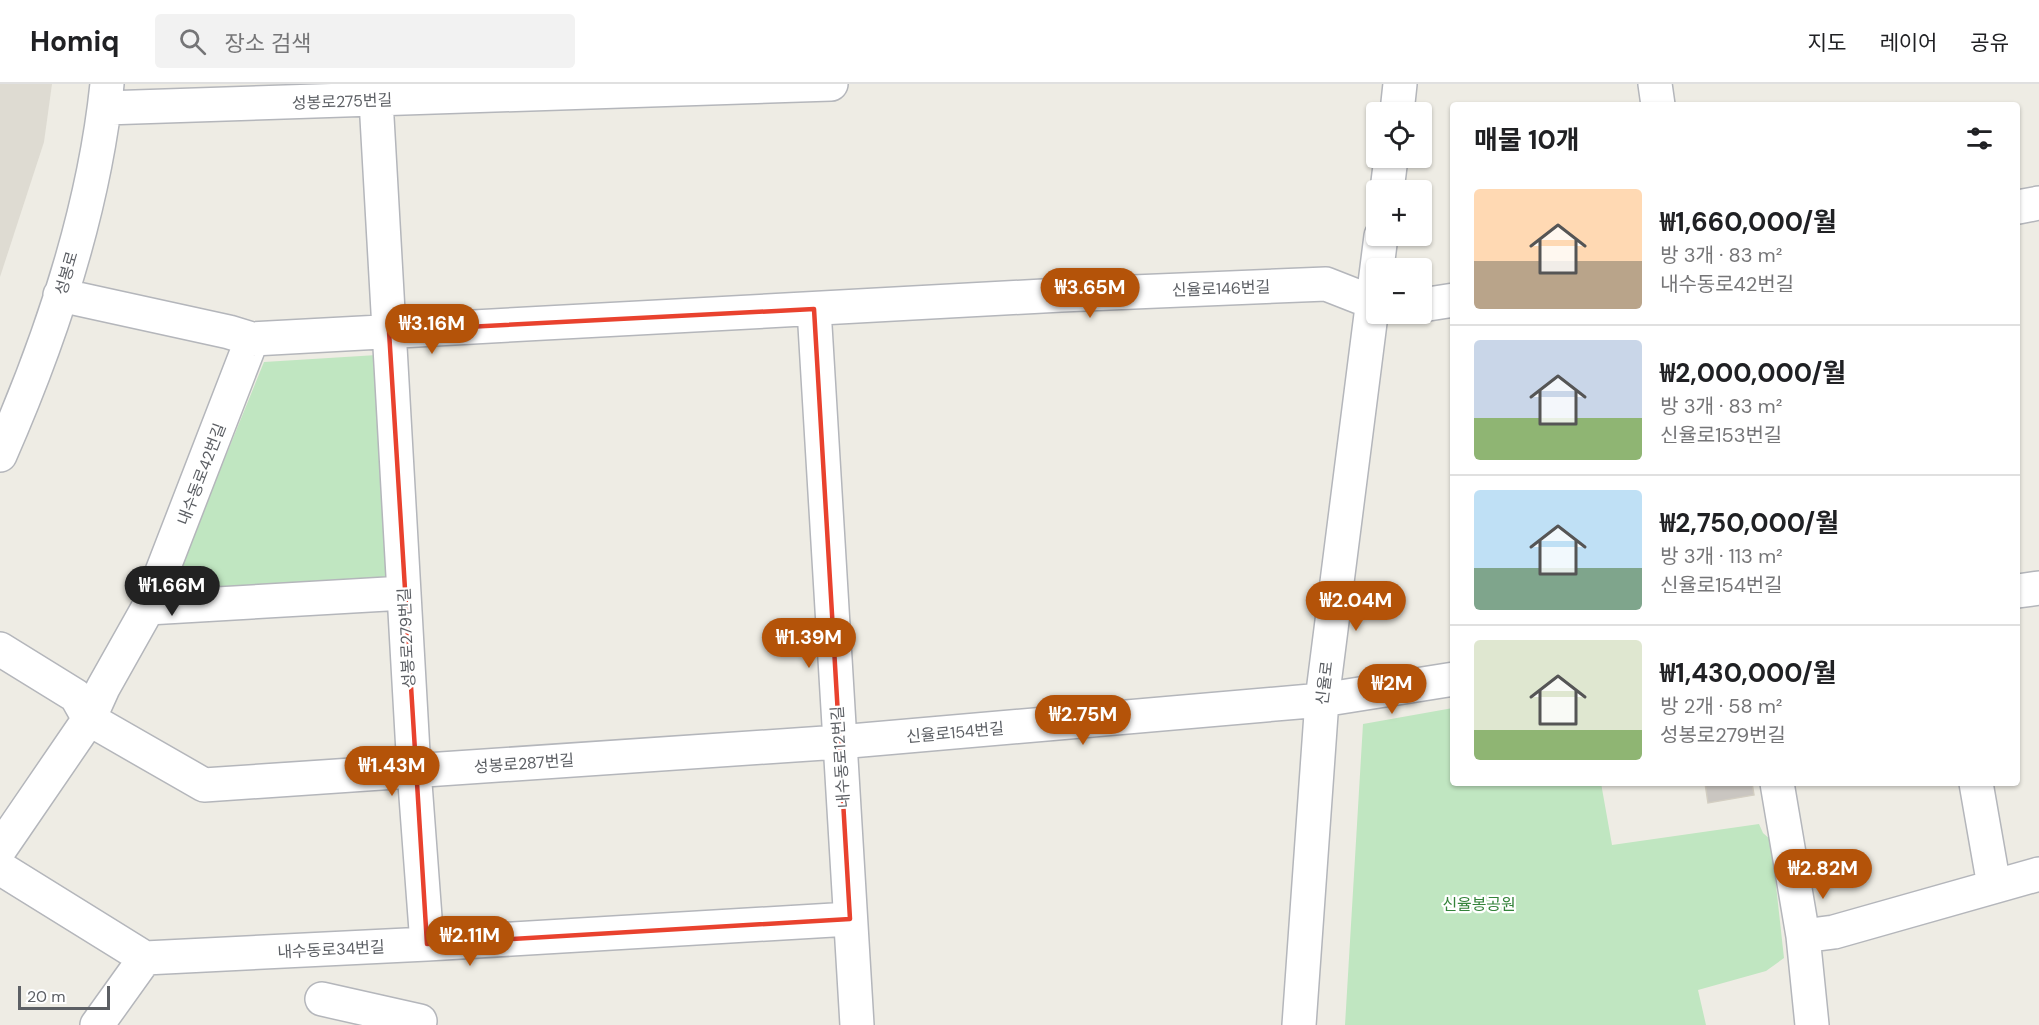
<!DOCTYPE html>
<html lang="ko">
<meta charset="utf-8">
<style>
body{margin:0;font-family:"DM Sans","Noto Sans KR",sans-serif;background:#f2f2f2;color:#202124;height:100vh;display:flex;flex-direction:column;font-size:22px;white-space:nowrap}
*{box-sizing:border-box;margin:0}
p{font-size:20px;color:#757577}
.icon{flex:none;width:33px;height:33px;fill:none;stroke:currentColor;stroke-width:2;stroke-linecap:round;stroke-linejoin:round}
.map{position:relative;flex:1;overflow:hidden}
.side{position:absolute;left:1450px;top:18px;width:570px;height:684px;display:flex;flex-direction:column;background:#fff;border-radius:6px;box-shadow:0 2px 4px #0004}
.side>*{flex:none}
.fabs{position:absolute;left:1366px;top:18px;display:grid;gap:12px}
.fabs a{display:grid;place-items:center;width:66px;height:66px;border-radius:6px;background:#fff;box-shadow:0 2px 4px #0004;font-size:30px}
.scale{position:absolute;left:18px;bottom:15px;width:92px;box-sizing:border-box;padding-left:6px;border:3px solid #5c5f64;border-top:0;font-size:16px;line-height:21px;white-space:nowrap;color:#5c5f64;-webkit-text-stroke:4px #fff;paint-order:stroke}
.price{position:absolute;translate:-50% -51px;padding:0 14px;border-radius:21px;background:#b45309;color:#fff;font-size:20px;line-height:39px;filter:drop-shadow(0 2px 3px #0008)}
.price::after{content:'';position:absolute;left:50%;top:36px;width:18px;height:14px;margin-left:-9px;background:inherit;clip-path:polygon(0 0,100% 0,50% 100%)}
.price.active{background:#222;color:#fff}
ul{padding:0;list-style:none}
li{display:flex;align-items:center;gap:18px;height:150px;padding:0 24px}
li+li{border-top:2px solid #e0e0e0}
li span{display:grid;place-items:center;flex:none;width:168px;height:120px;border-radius:6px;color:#555}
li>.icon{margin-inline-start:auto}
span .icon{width:72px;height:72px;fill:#fffc;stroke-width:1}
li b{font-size:26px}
h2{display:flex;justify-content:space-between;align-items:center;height:72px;padding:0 24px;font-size:26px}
header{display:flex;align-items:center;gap:36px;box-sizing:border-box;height:84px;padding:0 30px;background:#fff;border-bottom:2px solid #e0e0e0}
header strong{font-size:28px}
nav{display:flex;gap:33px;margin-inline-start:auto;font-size:21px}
.search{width:420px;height:54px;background:#f2f2f2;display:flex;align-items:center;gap:15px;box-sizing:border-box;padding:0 21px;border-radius:6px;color:#757577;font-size:22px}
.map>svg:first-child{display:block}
</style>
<header>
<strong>Homiq</strong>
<div class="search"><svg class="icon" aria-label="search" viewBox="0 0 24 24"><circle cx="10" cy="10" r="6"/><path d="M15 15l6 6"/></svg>장소 검색</div>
<nav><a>지도</a><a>레이어</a><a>공유</a></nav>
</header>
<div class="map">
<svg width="2039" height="941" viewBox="0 0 2039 941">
<rect width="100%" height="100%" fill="#eeece4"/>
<path fill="#dedbd2" d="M0,0H52L44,58L0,193Z"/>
<path fill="#c0e6c1" d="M377,271L388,499L170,509L264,278Z
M1453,624L1454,699H1601L1612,761L1759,740L1763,749L1771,756L1784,874L1766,887L1698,906L1706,941H1345L1363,640Z"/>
<path fill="#cac6c1" stroke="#d3cec2" stroke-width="1.5" d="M1705,699H1752L1754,711L1708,719Z"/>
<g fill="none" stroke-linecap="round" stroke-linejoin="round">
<g stroke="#b4b6bb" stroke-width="36">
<path id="minor" d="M1655,0L1658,21
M376,16L414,686L427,860
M105,24L831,0
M1397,28L1400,0
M1387,106L1391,74
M2018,123L2039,119
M60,211L229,248L252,255L1061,211L1326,200L1377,220
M1422,221L1454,216
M814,225L857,941
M0,371C51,255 94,126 107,0
M2018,507L2039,504
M148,524L404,509
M0,565L76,612L89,635L204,701L839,658L1322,616L1454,595
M1777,699L1803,852L1812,941
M1976,699L1994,802
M0,765L89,635L103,604L148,524L252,255
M0,784L145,874
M1803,852L1834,848L2039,790
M322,915L420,937
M97,941L145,874L427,860L850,835
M1299,941L1322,616L1381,152"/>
</g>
<use href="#minor" stroke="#fff" stroke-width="33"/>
</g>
<path fill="none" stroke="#e9422e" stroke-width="4.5" stroke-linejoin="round" d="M814,225L850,835L427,860L389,247Z"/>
<g text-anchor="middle" stroke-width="4.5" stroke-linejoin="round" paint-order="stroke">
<g font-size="16" fill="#5c5f64" stroke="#fff">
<text transform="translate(342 17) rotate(-2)" y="6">성봉로275번길</text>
<text transform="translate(66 189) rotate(-74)" y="6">성봉로</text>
<text transform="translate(1221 204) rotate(-2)" y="6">신율로146번길</text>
<text transform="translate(201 390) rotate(-69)" y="6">내수동로42번길</text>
<text transform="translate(406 554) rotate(-93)" y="6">성봉로279번길</text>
<text transform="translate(1324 599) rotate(-83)" y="6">신율로</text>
<text transform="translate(955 648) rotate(-5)" y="6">신율로154번길</text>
<text transform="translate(840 673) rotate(-94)" y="6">내수동로12번길</text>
<text transform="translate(524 679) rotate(-4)" y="6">성봉로287번길</text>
<text transform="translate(331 865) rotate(-3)" y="6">내수동로34번길</text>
</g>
<g font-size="16" fill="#34833a" stroke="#fff">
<text x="1479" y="826">신율봉공원</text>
</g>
</g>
</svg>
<div class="fabs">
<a><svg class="icon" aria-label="locate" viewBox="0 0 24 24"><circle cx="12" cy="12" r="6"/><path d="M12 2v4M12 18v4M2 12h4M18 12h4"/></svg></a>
<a>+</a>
<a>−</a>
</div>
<div class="scale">20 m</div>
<b class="price" style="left:1090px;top:235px">₩3.65M</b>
<b class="price" style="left:432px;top:271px">₩3.16M</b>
<b class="price active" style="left:172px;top:533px">₩1.66M</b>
<b class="price" style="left:1356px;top:548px">₩2.04M</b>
<b class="price" style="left:809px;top:585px">₩1.39M</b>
<b class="price" style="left:1392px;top:631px">₩2M</b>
<b class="price" style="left:1083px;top:662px">₩2.75M</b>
<b class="price" style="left:392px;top:713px">₩1.43M</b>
<b class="price" style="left:1823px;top:816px">₩2.82M</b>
<b class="price" style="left:470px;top:883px">₩2.11M</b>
<section class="side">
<h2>매물 10개<svg class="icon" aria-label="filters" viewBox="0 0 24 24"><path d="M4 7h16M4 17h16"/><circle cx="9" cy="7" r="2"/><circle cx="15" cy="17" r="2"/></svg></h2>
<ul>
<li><span style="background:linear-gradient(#ffd9b3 60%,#b9a48a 0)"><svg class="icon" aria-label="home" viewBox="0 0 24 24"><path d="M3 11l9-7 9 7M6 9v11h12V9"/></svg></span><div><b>₩1,660,000/월</b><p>방 3개 · 83 m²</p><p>내수동로42번길</p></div></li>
<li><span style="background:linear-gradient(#c9d6e8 65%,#8fb573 0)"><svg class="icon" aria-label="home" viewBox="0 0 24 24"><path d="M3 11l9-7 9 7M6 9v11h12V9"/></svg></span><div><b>₩2,000,000/월</b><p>방 3개 · 83 m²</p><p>신율로153번길</p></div></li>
<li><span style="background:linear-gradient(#bfe0f5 65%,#7fa58c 0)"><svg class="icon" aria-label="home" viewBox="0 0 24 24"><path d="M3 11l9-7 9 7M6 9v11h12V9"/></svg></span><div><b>₩2,750,000/월</b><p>방 3개 · 113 m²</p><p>신율로154번길</p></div></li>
<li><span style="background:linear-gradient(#dfe7d0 75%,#8fb573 0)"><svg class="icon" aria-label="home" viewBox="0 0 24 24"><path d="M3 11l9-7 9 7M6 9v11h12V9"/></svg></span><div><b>₩1,430,000/월</b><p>방 2개 · 58 m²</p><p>성봉로279번길</p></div></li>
</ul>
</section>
</div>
